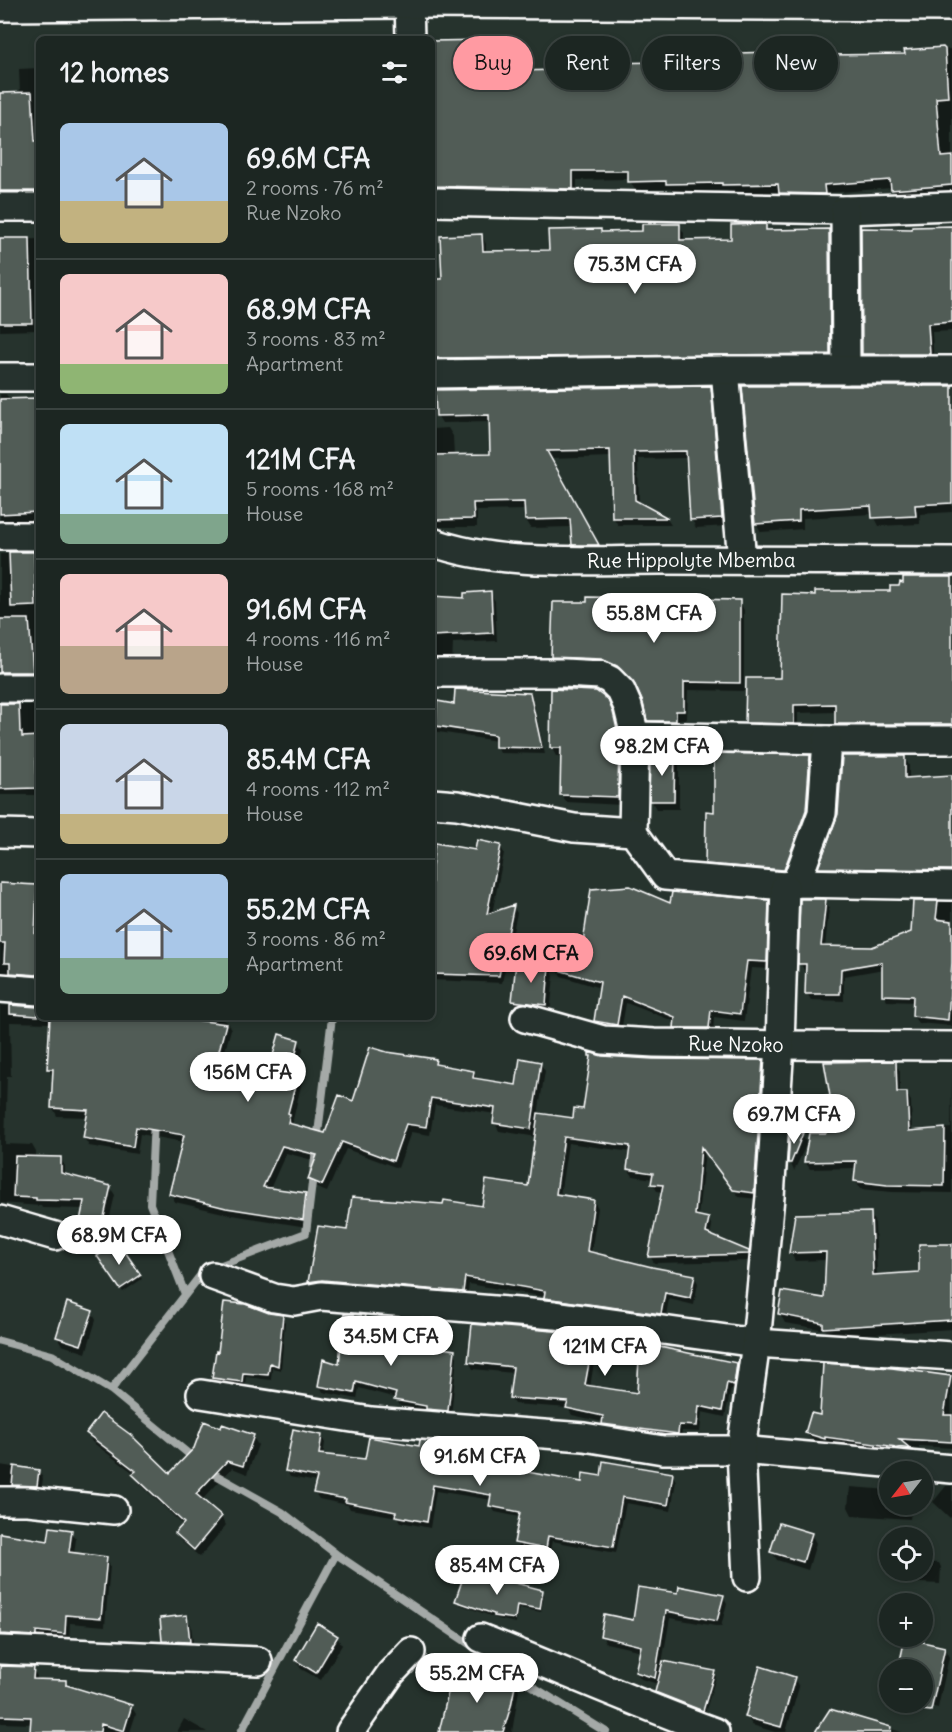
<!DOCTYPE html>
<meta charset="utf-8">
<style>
body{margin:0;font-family:Delius,sans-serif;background:#252e2a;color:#f1f3f6;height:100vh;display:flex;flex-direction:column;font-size:22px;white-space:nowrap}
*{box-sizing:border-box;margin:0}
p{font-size:20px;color:#a0a5a5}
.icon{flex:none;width:33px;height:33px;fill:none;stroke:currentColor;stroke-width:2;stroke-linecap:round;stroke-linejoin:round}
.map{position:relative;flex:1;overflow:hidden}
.sheet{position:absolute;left:36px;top:36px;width:399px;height:984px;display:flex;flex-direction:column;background:#1c2622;border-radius:9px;box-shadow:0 3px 9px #0003,0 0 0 2px #3a4340}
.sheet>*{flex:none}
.hud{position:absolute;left:453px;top:36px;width:408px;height:54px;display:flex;gap:12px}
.needle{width:39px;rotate:239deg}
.buttons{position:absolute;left:879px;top:1461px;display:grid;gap:12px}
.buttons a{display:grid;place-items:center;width:54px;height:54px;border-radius:50%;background:#1c2622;box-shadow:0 3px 9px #0003,0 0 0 2px #3a4340;font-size:30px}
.price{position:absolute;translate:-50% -51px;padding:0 14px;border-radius:21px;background:#fff;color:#222;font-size:20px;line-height:39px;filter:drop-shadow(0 2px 3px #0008)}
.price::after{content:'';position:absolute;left:50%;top:36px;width:18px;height:14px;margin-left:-9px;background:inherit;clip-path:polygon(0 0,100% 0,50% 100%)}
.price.on{background:#ff9aa2;color:#111}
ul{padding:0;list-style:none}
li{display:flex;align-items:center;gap:18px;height:150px;padding:0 24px}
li+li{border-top:2px solid #3a4340}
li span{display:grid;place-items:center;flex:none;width:168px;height:120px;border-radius:9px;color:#555}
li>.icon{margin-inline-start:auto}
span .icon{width:72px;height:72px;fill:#fffc;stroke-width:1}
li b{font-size:26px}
h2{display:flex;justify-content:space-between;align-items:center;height:72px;padding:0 24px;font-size:26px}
.pill{padding:0 21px;border-radius:27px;background:#1c2622;box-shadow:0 3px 9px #0003,0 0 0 2px #3a4340;font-size:21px;line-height:54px}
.pill.on{background:#ff9aa2;color:#111}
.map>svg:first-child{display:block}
</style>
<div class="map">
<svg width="952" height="1732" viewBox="0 0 952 1732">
<rect width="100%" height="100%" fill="#26332d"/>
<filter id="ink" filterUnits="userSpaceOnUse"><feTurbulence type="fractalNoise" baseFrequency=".0167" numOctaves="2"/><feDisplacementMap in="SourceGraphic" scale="12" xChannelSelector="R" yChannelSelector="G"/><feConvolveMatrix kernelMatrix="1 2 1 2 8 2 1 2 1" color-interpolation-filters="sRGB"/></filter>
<g filter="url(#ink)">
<path fill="#0007" d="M485,41L490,50L491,73L556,72L600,58L604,64L669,63L738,54L826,52L829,57L906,55V51L952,49V194L898,198L892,188L828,193L829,202L785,201L780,192L729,193L727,191L673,192L671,189L635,190L629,179L577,180V197L436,195L432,188V89Z
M39,68V199L0,202V95L20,94L19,69Z
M679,225L684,233V241L733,240L765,226L769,232L829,231L833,238L834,362L438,366L433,358L443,280L482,236L486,244V253L550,251L601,230L602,233L644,232Z
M952,228V331L932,332L934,362H868L863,354L914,231Z
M39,239V330L0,331V240Z
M710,387L714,395L726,526L696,528L692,520L688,458L638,459L639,503L667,519L671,525H618L613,517L611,457L550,459L602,553H578L573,545L572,527L531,528L526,520V510L477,511V527H438L433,519L432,429L448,428L453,436L454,456L492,455L491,422L442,423L437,415Z
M952,387V512L920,514V524L879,526L873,514L803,518V529L761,532L756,523Z
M0,394H6L10,400L39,399V448L14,449L39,486V520L0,522Z
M39,552V680L0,681V554Z
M952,578V732H842L837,724V712L798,713V731L751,730L747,722L782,680L817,596L892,592Z
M490,593L495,601L497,641L453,643L452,666L432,662V617L466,599Z
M739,601L744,610V691L688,690L687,719H680V729L654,728L649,720L640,691L624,674L607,667L557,665L553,657Z
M529,694L533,701L545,754L500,753L496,747L497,741L432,731V701L455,705Z
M0,705H39V795H0Z
M612,710L617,722L623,747L622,805L566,802L561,794L562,756H556L551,747Z
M674,754L679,763V809H656L651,800Z
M809,757L815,767L811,820L789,879L712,873L707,863L715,813Z
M904,757L909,765V779L952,777V878L825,876L820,868Z
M500,846L504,853L492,914L513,907L517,913L502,983L432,980V849L476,852Z
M0,885L39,887V982L0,981Z
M825,901L829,908L825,948L872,949L912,933L915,902H952V1026L918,1023L913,1016L915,1002L887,1001L883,994L884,969L844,976V1001L811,1000L807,993V971L804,970L800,963Z
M768,902L773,910L771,969L751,968L744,1021L714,1017L713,1036L680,1035L675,1027L676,1022L626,1003L621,1032L600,1029L595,1021L600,988L561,976L557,968L584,951L671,905Z
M549,967L554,976L550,1013L519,1010L514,1001Z
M0,1005L39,1008V1017H212L226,1021L231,1029L220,1069L267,1082L298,1041L303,1049L298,1068L303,1077L293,1120V1126L326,1135L354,1103L386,1053L435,1061L438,1066L473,1072L478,1081L517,1087L540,1063L545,1071L538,1115L574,1120L584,1111L592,1060L590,1056L653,1060L762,1062L766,1069L758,1199L739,1197L705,1151L698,1217L708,1219L712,1226L710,1236L748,1252L752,1261L654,1263L650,1256L664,1192L657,1191L653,1184V1179L633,1176L628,1169L631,1152L568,1143L560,1196L594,1201L598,1208L591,1253L652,1269L694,1276L698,1283L694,1305L669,1299L665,1321L550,1305L546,1297L469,1284L467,1298L314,1289L310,1282L319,1228L348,1232L483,1207L530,1188L537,1137L499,1131L495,1123L496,1114L435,1105L430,1135L411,1132L398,1168L346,1149L327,1192L314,1187L310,1179L316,1161L286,1153L270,1189L306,1195L310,1203L307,1227L232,1215L175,1202L171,1194L183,1142L140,1134L137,1154L89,1146L84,1138L88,1117L57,1116L53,1108V1076L48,1069L51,1023L10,1022L11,1076H7L5,1144L32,1145L36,1152V1158H60L65,1166V1176L110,1187L115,1195L106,1233L86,1228L81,1220L84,1209L42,1208L41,1206L0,1203Z
M895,1064L900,1071V1094L906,1093L911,1101L912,1132L951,1128L952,1074V1193L892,1192L860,1189L856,1181L857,1168L810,1169L805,1162L810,1134H827L832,1098Z
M802,1134L807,1143L794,1171L790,1162Z
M870,1214L875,1223L877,1276L920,1274L952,1245V1329L829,1337L826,1330L785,1323L780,1314L826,1300L827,1260L795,1261L790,1252Z
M118,1245L142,1279L123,1292L99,1257Z
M92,1312L96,1320L86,1353L62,1345L57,1337Z
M268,1314L282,1317L285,1322L281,1370L272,1368L271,1380L246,1377L245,1387L217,1383L214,1378Z
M364,1317L367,1323L366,1338L454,1351L457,1357L451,1417L400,1406L396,1398L359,1388L357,1399L323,1392L320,1386L340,1366Z
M593,1338L597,1345L590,1387L638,1395L736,1364L740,1371L738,1391L731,1389L725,1417L702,1412L700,1432L682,1431L681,1441L607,1431L603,1422L572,1415L568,1408L514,1404L510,1397L513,1373L473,1369L469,1362Z
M951,1378L952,1448L919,1446V1449L901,1447L886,1451L828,1443V1445L811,1439L807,1433L821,1417Z
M222,1430L253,1437L258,1445L247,1474L232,1468L202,1500L221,1517L226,1525L200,1557L182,1542L177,1534L184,1526L139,1483L135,1474L92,1442L88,1434L170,1475Z
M322,1437L325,1443L323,1456L366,1461L420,1448L445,1446L449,1452L447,1461L497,1470L530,1451L534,1458L531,1475L583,1484L602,1477L672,1474L676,1481L671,1511L626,1503L616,1553L552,1541L549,1554L520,1549L516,1542L520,1517L495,1512L491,1506L492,1500L436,1491L430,1528L401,1522L398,1517L350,1509L348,1505L319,1499L315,1493L317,1482L290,1477L287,1471Z
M0,1465L38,1471L43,1478L41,1493H0Z
M946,1486H952V1516L950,1518L933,1502Z
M850,1487L890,1490V1504H912L910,1519L852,1515L848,1507Z
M71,1532L76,1539L74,1554L106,1558L110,1566L105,1626L70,1623L69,1641L0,1643V1542L49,1543Z
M811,1534L816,1543L808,1570L777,1560L772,1552Z
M922,1562L939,1563L941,1567L940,1584L900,1582L897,1578L898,1570H922Z
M501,1586L542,1591L544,1595L541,1612L519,1608L516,1623L498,1619L459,1604L457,1601Z
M679,1594L723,1596L727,1603L721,1627L670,1618L662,1663L714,1673L716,1677L705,1713L659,1696L656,1692L658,1684L641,1679L636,1672L642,1651L606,1643L602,1636L634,1621Z
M186,1617L191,1625L194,1650L169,1649L164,1641Z
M337,1637L342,1645L321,1680L301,1669L296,1660Z
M944,1648L949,1657L938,1708L913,1702H922Z
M0,1667L33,1669L37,1676V1681L65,1682L68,1687L131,1706L136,1714L130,1732H32V1724L0,1723Z
M794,1678L799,1687L786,1732H775L752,1725L747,1716Z
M488,1681L515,1683L519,1690L512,1732H441Z
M184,1719L207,1732H177Z
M887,1728L902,1732H817Z"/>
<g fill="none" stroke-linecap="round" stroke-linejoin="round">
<path stroke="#a4a9a7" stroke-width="8" d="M154,1120L150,1204L185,1294
M0,1341L52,1355L111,1390L196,1460
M111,1390L203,1272L306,1233L332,1017
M207,1470L282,1512L336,1554L530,1685L606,1732
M241,1732L336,1554"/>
</g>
<path fill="#515c57" stroke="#fff" stroke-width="1.5" d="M486,40L487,72L555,70L554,57L601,56V63L668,62V56L712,55V51L738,50V53L827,50V55L905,54L904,50L943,47L945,49L948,97L936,98L941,157L952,156V185L891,190L890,180L824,185L825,194L779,193L778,184L722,185V183L666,184V181L628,182V171H573V189L432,186V41Z
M32,92L35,141H39V191H0V93Z
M642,224H680V240L731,239V225L766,224V230L829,229L830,354L432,358V279H442L440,236L482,234L483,251L549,250L548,230L601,229V232L642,231Z
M952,226V322L928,324L930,354H862L861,228L912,229V227Z
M0,238H30L32,323H0Z
M711,386L722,518L690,520L686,451L634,452L635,500L668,518H612L610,450L547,451L599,545H572L570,519L525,520L524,502L473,503L474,519L432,520V455L490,454L489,415L436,416L435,390Z
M742,386H952V503L915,505L916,516L872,518L871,506L799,510V521L755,524Z
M39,398L38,512L0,514V399Z
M9,552H34L36,606L11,607Z
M903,577H952V724H835V704L794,705V724L745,723L746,678H780L782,594L815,595V591H890V586H899L900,582L903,583Z
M491,591L493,633L432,636V596L464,598V593Z
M587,597L740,600V683L684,682V711H676V721H647L643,703L635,685L617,666L601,659L551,657L553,602H587Z
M0,619H29L33,672H0Z
M455,689L530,693L542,748L495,747V735L436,726L437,701L454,704Z
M551,689L596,691L608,700L613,712L619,738L618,797L560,795L561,748H550Z
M0,704H19L20,732H22V737L39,736V756H36L37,788L0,789Z
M650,752L675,753L674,801H649Z
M714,753L810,755L806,810L784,870L705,864L706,811L714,812Z
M842,756H905V778L952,775V870L818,868L838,814Z
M477,840L501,845L487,914L514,905L499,976L432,974V868L435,843L475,850Z
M0,883L37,885L35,934H39L38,975L10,973V963H4L5,943H0Z
M630,886L670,903L672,892L769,900L767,962L747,961L740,1014L711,1010L709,1028H674L675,1017L622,996L617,1025L594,1021L600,982L555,969L561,943L582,949L591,889Z
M800,899H826L821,946L872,947L911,932L913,901H938L936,919L952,921V962L948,1020L912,1016L913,996L882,995V962L841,969L840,994H805L806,964H798Z
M516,962L549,966L546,1005L512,1001Z
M10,1005L38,1007V1016L10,1014Z
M50,1017H173L226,1024L215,1066L266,1080L279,1034L299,1040L293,1065L300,1067L288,1113L290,1114L288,1123L325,1133L339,1095L353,1101L370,1047L387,1052L436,1059L435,1064L474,1071L473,1078L516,1085L520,1058L541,1062L531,1129L493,1123L495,1108L431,1098L426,1127L406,1124L393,1161L342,1142L322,1185L308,1179L317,1155L282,1146L263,1187L306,1193L303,1220L226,1208L169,1194L184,1135L136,1127L133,1147L83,1138L88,1110L51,1108L53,1069H47Z
M589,1052L602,1056L653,1059L763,1060L754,1193L733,1190L701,1147L695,1215L709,1218L706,1233L749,1251V1254L648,1257L663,1185L651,1184L653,1173L627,1169L630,1146L564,1137L556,1194L594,1200L587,1251L652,1267L695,1275L690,1298L665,1293L661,1314L544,1298L545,1291L465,1277L463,1292L322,1280L308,1282L318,1226L347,1230L352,1197L443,1204L444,1200L482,1206L486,1180L528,1186L538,1113L573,1118L574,1108L583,1109L591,1056H589Z
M896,1061L897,1092H907L909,1131L945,1128L944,1186L887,1185L854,1181L856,1161L804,1162L809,1133H826L822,1097L830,1096L824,1062Z
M790,1133H803L791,1163H788Z
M15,1156L61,1157V1173L111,1186L102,1226L80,1221L84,1201L36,1200V1198L13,1197Z
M871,1212L873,1275L919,1272V1244H952V1320L823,1328V1323L778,1314L782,1291L824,1298L826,1252L789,1253L795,1214Z
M119,1243L141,1275L120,1289L97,1256Z
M67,1302L93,1311L81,1345L56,1337Z
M224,1302L245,1304L269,1313L283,1315L278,1366L270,1363L268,1375L243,1373L242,1382L212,1378L216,1351L218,1352Z
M344,1314L365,1315L362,1336L455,1350L448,1411L426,1409V1406L394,1400L396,1393L356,1382L354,1393L318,1386L323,1359L339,1364Z
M472,1324L553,1331L594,1336L585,1385L637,1393L640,1343L737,1363L734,1385L727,1383L722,1411L699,1406L697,1426L679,1425L678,1434L602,1424L603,1416L566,1408L568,1402L509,1398L513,1367L468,1362Z
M823,1363L892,1368L951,1376L944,1415H952V1442L899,1439L911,1449L825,1437V1439L805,1433L811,1413L820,1415Z
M101,1413L131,1435L170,1473L194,1448L204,1421L221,1428L222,1424L254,1435L243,1466L227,1461L196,1494L222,1516L194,1550L175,1533L184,1523L132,1474L136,1471L86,1433Z
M293,1429L322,1435L319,1454L365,1459L369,1437L419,1446L420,1440L444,1442L446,1445L444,1458L496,1468L500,1446L531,1450L527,1472L582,1482L583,1473L601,1476L603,1461L673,1473L668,1505L622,1497L613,1547L548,1536L546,1549L514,1543L520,1512L489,1506L491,1495L433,1485L427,1522L395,1516L396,1512L345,1502L346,1499L313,1493L317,1477L285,1471Z
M14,1466L39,1470L37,1486L12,1485Z
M779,1523L812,1533L803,1562L770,1552Z
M50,1527L72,1530L69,1552L107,1557L101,1618L66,1615L65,1634L36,1631V1636L0,1634V1533L48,1541Z
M465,1572L500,1584V1579L543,1590L540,1609L517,1605L515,1619L494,1616V1614L455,1601Z
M679,1586L724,1595L717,1621L666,1611L655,1678L635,1672L641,1646L600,1636L604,1614L633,1620L638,1587L678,1593Z
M187,1615L190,1642L162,1641L160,1618Z
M317,1623L338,1636L316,1673L295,1660Z
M905,1638L945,1647L931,1711L922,1710V1670H898Z
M663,1661L715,1671L703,1711L655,1692Z
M0,1666L34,1667L33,1679L66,1680V1685L132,1705L124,1731L101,1724L100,1732H30L31,1717L0,1716Z
M760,1666L795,1677L781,1727L745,1717Z
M453,1671L487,1679L488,1676L516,1681L511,1706L503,1732H439Z
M830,1709L891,1727L890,1732H815Z"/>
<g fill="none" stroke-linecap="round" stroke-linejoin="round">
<g stroke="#fff" stroke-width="32">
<g id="minor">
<path d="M409,0L410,39"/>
<path d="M432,202L845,210L952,206"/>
<path d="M0,207H39"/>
<path d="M845,210L846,370"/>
<path d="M725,370L742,560"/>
<path d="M432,374L725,370H952"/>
<path d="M0,377H39"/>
<path d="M0,536H39"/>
<path id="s1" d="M432,542C500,567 589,560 661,560C758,560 855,560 952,561"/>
<path d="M432,673H564L600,675L610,680L621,691L628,707L635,736L633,832"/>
<path d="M0,688H39"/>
<path d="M635,736L827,740H952"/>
<path d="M432,803L457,805L574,828L633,832L665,876L785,886L796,883L952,886"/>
<path d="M0,833L39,834"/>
<path d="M796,883L822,813L827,740"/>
<path d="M0,988L39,991"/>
<path id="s2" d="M525,1018L603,1040L654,1043L780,1045L952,1046"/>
<path d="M0,1220L55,1236"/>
<path d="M213,1276L274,1298L294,1301L321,1296L555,1315L756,1343L952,1356"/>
<path d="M201,1394L371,1421L584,1437L663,1450H741L952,1469"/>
<path d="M0,1501H28L114,1510"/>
<path d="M747,1577L741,1450L756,1343L770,1197L780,1045L785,886"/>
<path d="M481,1638C559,1669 636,1703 715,1732"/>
<path d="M0,1650L258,1661"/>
<path d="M350,1732L391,1673L411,1652"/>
</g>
</g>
<g stroke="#fff" stroke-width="38">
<path id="major" d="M0,4L409,1L952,4"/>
</g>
<use href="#minor" stroke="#26332d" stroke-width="27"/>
<use href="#major" stroke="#26332d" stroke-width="33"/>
</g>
</g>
<g text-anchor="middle" stroke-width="5" stroke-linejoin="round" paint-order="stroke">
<g font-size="20" fill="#fff" stroke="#26332d">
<text dy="7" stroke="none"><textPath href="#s1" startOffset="261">Rue Hippolyte Mbemba</textPath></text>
<text dy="7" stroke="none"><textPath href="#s2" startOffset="214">Rue Nzoko</textPath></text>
</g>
</g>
</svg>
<div class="buttons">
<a><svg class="needle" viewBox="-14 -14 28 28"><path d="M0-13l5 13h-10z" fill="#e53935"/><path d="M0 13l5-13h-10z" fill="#a0a5a5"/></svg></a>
<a><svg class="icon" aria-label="locate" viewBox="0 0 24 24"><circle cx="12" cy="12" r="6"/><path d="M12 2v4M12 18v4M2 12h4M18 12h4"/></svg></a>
<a>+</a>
<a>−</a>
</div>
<b class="price" style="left:635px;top:295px">75.3M CFA</b>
<b class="price" style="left:654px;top:644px">55.8M CFA</b>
<b class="price" style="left:662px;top:777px">98.2M CFA</b>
<b class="price on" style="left:531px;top:984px">69.6M CFA</b>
<b class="price" style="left:248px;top:1103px">156M CFA</b>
<b class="price" style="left:794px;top:1145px">69.7M CFA</b>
<b class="price" style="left:119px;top:1266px">68.9M CFA</b>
<b class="price" style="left:391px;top:1367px">34.5M CFA</b>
<b class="price" style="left:605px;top:1377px">121M CFA</b>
<b class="price" style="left:480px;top:1487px">91.6M CFA</b>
<b class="price" style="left:497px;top:1596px">85.4M CFA</b>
<b class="price" style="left:477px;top:1704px">55.2M CFA</b>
<div class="hud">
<a class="pill on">Buy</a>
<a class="pill">Rent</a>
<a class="pill">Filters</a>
<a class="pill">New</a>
</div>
<section class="sheet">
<h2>12 homes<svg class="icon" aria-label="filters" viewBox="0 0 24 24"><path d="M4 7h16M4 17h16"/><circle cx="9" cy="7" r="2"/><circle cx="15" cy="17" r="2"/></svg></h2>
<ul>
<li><span style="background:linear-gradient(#a9c7e8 65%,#c2b280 0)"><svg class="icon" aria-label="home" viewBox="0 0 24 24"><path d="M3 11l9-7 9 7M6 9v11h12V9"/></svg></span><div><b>69.6M CFA</b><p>2 rooms · 76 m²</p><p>Rue Nzoko</p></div></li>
<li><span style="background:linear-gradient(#f6c9c9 75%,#8fb573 0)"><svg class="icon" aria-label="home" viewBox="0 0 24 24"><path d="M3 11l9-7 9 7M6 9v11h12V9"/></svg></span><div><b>68.9M CFA</b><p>3 rooms · 83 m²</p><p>Apartment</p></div></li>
<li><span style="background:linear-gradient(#bfe0f5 75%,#7fa58c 0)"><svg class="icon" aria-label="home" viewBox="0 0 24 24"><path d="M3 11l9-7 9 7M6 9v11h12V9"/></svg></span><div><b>121M CFA</b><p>5 rooms · 168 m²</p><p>House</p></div></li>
<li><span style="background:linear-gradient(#f6c9c9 60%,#b9a48a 0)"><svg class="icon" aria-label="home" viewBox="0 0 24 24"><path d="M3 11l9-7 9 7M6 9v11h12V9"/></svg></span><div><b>91.6M CFA</b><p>4 rooms · 116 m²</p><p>House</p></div></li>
<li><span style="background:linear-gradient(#c9d6e8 75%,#c2b280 0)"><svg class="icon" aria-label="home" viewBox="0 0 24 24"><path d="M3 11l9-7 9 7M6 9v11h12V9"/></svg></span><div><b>85.4M CFA</b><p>4 rooms · 112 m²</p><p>House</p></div></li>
<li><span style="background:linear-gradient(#a9c7e8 70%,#7fa58c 0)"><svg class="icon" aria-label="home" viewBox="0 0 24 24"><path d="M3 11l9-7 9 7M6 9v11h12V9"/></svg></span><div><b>55.2M CFA</b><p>3 rooms · 86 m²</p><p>Apartment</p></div></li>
</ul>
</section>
</div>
